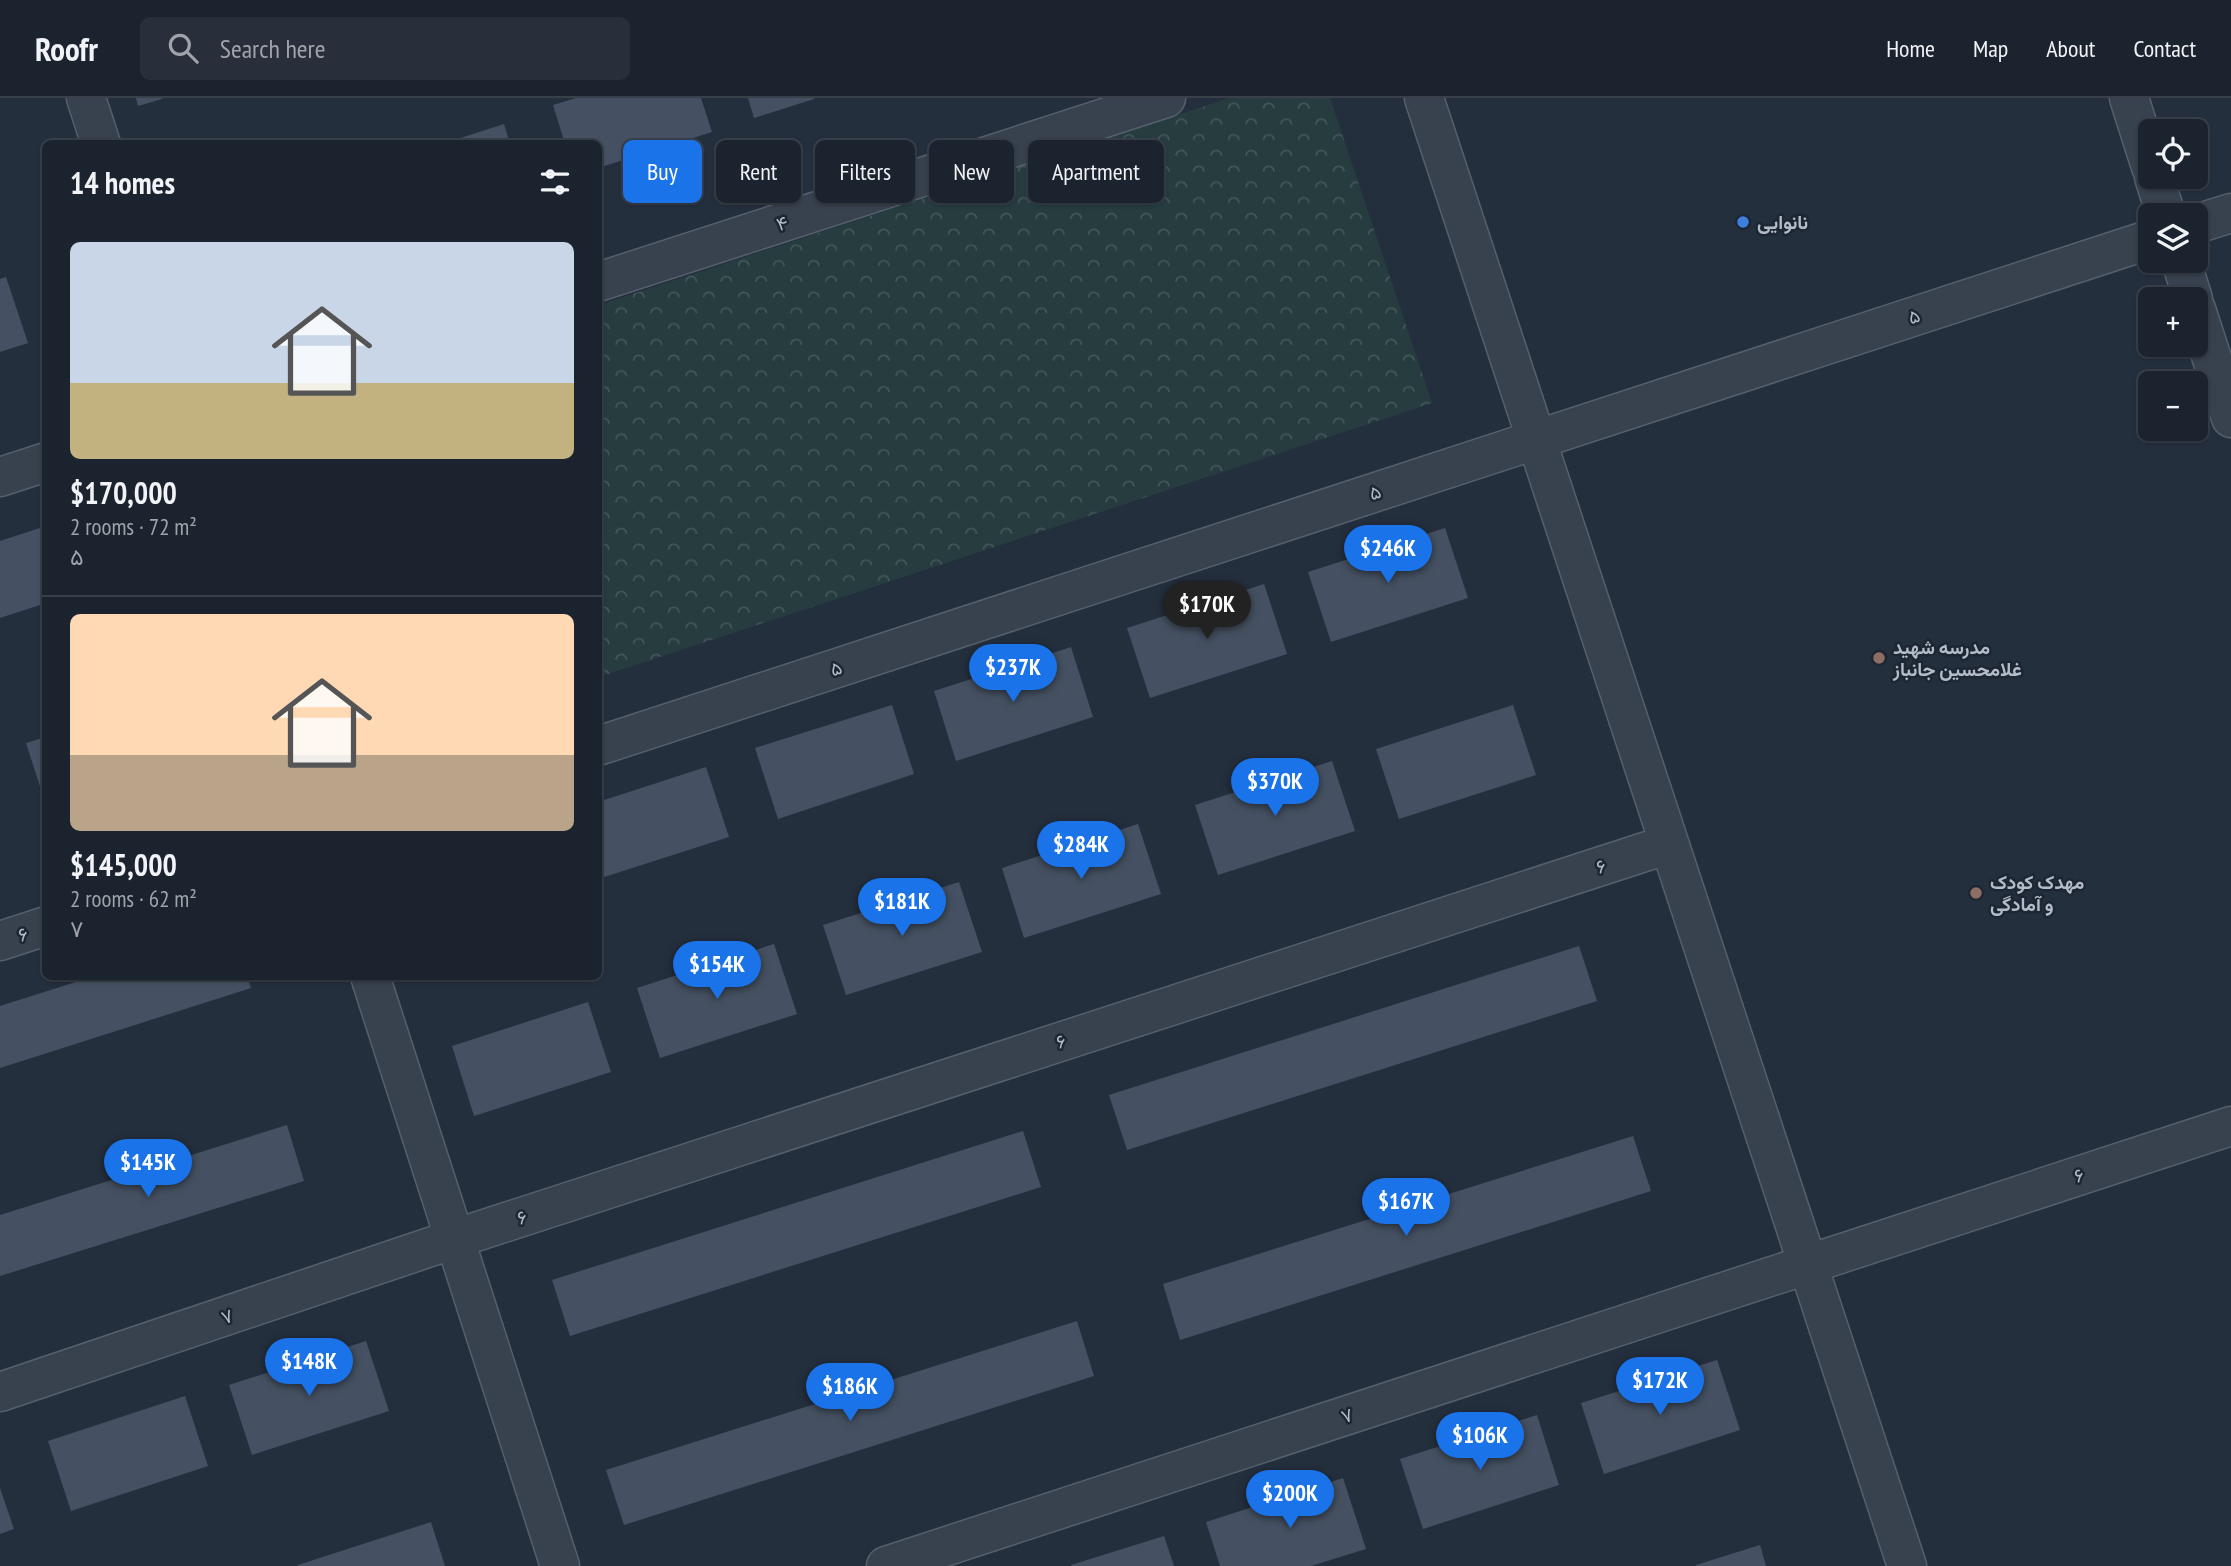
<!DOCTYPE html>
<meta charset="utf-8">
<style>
body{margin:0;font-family:"PT Sans Narrow",Vazirmatn,sans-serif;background:#282f3a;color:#f1f3f6;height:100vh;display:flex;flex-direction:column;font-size:26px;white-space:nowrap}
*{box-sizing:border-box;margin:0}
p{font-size:23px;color:#a0a4aa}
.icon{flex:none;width:38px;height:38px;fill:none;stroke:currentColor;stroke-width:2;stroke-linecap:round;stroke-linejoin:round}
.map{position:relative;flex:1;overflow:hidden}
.drawer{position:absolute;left:42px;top:42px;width:560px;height:840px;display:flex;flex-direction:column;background:#1b232e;border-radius:10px;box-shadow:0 2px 5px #0004,0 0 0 2px #39404a}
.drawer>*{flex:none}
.guide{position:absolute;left:623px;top:42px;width:665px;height:63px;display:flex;gap:14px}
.tools{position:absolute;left:2138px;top:21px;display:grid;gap:14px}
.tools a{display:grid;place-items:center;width:70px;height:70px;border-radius:10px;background:#1b232e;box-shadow:0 2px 5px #0004,0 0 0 2px #39404a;font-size:35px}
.price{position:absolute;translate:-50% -60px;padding:0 16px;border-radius:24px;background:#1a73e8;color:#fff;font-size:23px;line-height:46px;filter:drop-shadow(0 2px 4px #0008)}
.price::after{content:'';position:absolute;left:50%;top:42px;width:21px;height:16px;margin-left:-10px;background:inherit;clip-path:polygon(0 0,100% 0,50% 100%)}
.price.current{background:#222;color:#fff}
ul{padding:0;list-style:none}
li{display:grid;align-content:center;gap:14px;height:371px;padding:0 28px}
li+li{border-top:2px solid #39404a}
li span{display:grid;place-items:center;height:217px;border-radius:10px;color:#555}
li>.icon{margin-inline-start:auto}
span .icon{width:126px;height:126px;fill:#fffc;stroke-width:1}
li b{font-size:30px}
h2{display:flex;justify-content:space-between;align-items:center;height:84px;padding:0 28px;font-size:30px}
.pill{padding:0 24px;border-radius:10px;background:#1b232e;box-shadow:0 2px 5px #0004,0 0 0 2px #39404a;font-size:24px;line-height:63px}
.pill.current{background:#1a73e8;color:#fff}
header{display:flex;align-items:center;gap:42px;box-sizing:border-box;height:98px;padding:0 35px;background:#1b232e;border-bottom:2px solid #39404a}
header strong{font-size:33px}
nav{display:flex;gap:38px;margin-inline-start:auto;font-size:24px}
.search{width:490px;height:63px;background:#282f3a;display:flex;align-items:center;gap:18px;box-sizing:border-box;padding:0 24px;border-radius:10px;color:#a0a4aa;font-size:26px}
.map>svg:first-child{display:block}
</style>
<header>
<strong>Roofr</strong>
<div class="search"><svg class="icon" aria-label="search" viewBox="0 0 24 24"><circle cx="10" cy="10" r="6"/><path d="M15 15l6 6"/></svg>Search here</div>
<nav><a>Home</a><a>Map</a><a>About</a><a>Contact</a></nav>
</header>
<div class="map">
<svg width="2231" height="1468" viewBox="0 0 2231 1468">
<defs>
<pattern id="park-crowns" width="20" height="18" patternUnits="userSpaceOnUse" patternTransform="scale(1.75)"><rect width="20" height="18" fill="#263c3f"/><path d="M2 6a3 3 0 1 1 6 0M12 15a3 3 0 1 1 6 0" fill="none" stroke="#435659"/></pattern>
</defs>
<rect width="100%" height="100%" fill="#242f3e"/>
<path fill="url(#park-crowns)" d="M1229,0H1330L1432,305L599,579V207Z"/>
<path fill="#455162" d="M136,0H162V1L138,8Z
M576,0H701L712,34L598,70V46H565L553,7Z
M748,0H814V1L754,20Z
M504,26L510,46H445V45Z
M6,179L28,245L0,254V181Z
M46,428V505L0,520V443Z
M1445,430L1468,500L1331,544L1308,474Z
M1264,486L1287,556L1150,600L1127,530Z
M1071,549L1093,619L956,663L934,593Z
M892,607L914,676L778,721L755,650Z
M1513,607L1536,677L1399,721L1376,651Z
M46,639V703L45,704L26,645Z
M1332,663L1355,733L1218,777L1195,707Z
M706,669L729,739L598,781V704Z
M1138,726L1161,796L1024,840L1002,770Z
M959,784L982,854L846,897L823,827Z
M774,846L797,916L660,960L637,890Z
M1579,848L1597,903L1127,1052L1109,997Z
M95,878H247L251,890L0,970V908Z
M588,904L611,974L474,1018L452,948Z
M287,1027L304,1083L0,1178V1117Z
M1023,1033L1041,1089L570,1238L552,1182Z
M1633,1038L1651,1093L1180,1242L1163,1186Z
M1077,1223L1094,1278L624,1427L606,1372Z
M366,1243L389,1313L252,1357L229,1287Z
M1717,1262L1740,1332L1604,1376L1581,1305Z
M185,1298L208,1368L71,1413L48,1343Z
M1537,1317L1559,1387L1423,1431L1400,1361Z
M1343,1380L1366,1451L1311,1468H1220L1206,1424Z
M0,1390L14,1431L0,1436Z
M431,1424L445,1468H298V1467Z
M1164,1438L1174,1468H1071V1467Z
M1760,1447L1766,1468H1696V1467Z"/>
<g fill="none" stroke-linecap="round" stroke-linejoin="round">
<g stroke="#565f6c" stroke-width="41">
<path id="minor" d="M86,0L101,46
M1424,0L1907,1468
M2129,0L2151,69
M2154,79L2166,117
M2196,126L2231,115
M2181,163L2193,201
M598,184L1166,0
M2196,211L2231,320
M0,379L46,364
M598,648L2151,141
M0,843L46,828
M370,878L560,1468
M0,1294L454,1141L1669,746
M886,1468L2231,1028"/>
</g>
<use href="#minor" stroke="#38414e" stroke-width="38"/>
</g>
<circle fill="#3f7fe0" stroke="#1d2633" stroke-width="2.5" cx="1743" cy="124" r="7"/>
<g fill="#8d6e63" stroke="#1d2633" stroke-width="2.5">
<circle cx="1879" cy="560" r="7"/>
<circle cx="1976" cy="795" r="7"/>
</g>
<g text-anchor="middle" stroke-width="5" stroke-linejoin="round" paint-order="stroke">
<g font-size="19" font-weight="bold" fill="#b4bcc9" stroke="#1d2633" text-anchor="start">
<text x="1757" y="131">نانوایی</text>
<text x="1893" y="556">مدرسه شهید<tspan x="1893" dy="22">غلامحسین جانباز</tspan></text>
<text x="1990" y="791">مهدک کودک<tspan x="1990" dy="22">و آمادگی</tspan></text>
</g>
<g font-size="19" fill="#b4bcc9" stroke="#1d2633">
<text transform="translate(782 125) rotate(-18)" y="7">۴</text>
<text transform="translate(1914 218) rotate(-18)" y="7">۵</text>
<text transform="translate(1375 394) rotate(-18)" y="7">۵</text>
<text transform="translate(836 570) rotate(-18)" y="7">۵</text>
<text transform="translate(1601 768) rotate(-18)" y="7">۶</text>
<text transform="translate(23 836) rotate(-18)" y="7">۶</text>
<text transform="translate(1061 943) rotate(-18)" y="7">۶</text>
<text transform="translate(2079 1077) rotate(-18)" y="7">۶</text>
<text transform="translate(522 1119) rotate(-18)" y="7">۶</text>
<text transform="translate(227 1218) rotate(-19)" y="7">۷</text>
<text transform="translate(1347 1317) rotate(-18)" y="7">۷</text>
</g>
</g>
</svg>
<div class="tools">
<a><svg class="icon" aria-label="locate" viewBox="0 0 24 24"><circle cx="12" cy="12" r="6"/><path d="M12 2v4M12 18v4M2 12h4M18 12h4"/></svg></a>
<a><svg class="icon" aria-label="layers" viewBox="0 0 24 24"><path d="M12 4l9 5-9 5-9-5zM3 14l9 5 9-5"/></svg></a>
<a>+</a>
<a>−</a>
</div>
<b class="price" style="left:1388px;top:487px">$246K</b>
<b class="price current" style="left:1207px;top:543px">$170K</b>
<b class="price" style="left:1013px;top:606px">$237K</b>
<b class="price" style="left:1275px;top:720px">$370K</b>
<b class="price" style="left:1081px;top:783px">$284K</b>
<b class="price" style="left:902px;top:840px">$181K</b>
<b class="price" style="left:717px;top:903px">$154K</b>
<b class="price" style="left:148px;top:1101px">$145K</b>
<b class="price" style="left:1406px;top:1140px">$167K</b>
<b class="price" style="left:309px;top:1300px">$148K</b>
<b class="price" style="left:1660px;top:1319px">$172K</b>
<b class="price" style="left:850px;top:1325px">$186K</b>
<b class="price" style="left:1480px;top:1374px">$106K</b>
<b class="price" style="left:1290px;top:1432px">$200K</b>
<div class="guide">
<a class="pill current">Buy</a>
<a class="pill">Rent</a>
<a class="pill">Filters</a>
<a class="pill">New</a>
<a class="pill">Apartment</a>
</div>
<section class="drawer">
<h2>14 homes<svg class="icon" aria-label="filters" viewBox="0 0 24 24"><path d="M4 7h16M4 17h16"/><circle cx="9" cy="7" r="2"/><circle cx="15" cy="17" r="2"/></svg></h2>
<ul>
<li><span style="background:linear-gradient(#c9d6e8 65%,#c2b280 0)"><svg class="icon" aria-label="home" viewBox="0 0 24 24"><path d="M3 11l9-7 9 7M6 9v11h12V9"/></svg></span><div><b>$170,000</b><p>2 rooms · 72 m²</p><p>۵</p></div></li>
<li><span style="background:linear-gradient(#ffd9b3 65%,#b9a48a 0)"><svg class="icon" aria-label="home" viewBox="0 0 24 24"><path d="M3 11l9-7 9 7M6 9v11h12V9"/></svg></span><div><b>$145,000</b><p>2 rooms · 62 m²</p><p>۷</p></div></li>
</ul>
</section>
</div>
